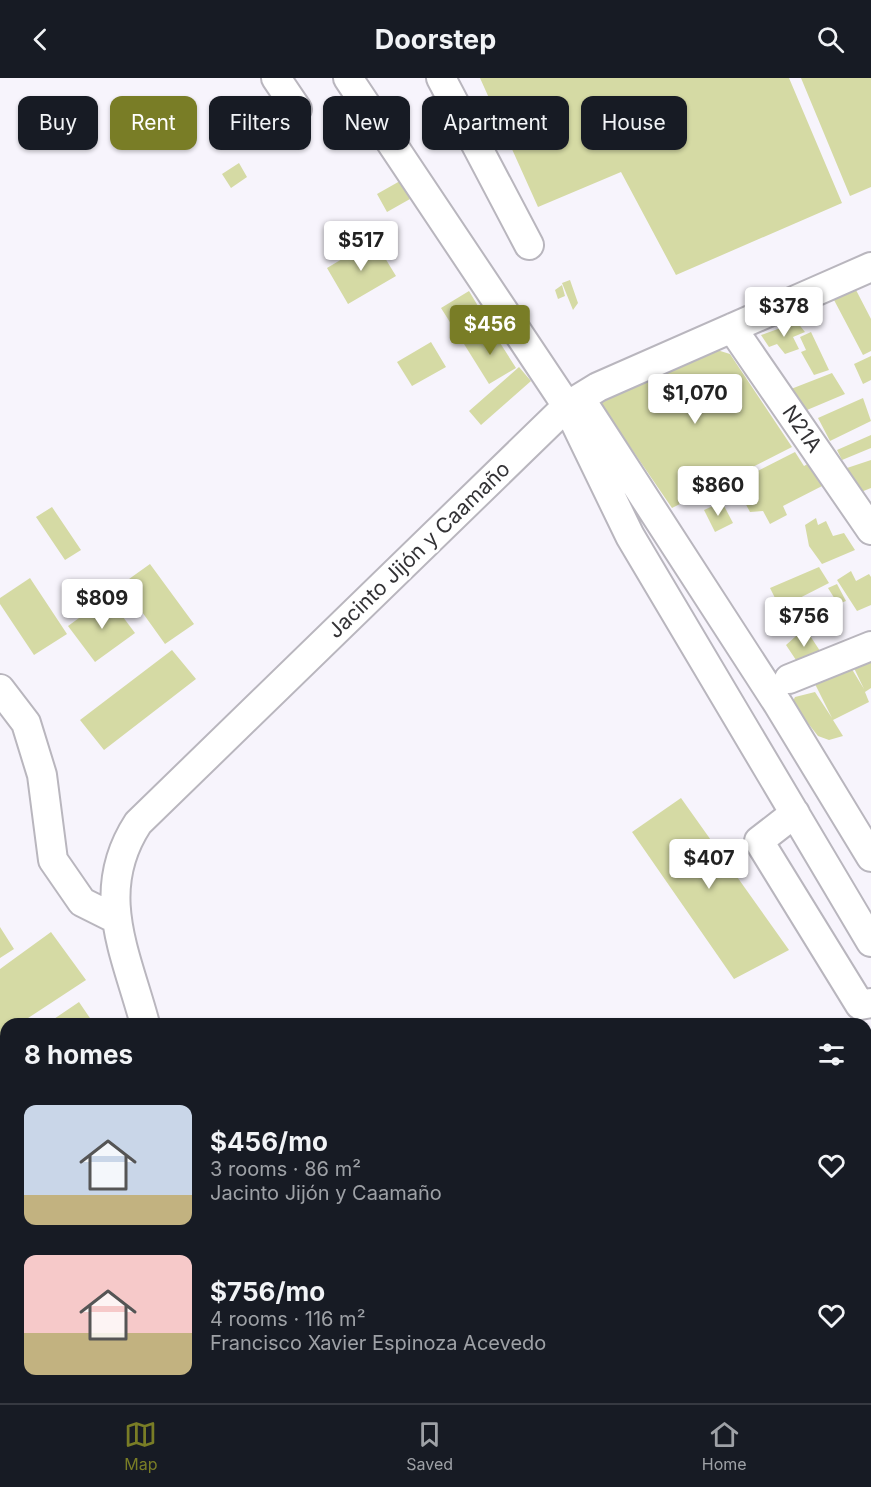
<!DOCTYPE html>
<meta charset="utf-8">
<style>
body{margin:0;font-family:Inter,sans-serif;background:#242831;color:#f1f3f6;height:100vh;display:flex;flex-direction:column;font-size:22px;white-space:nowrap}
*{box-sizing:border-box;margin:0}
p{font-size:20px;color:#9ea1a6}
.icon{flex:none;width:33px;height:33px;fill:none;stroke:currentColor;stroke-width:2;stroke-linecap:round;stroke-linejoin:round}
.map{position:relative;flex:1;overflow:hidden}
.drawer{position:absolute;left:0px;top:940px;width:872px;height:386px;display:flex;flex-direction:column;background:#171b24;border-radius:18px 18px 0 0;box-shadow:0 2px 4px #0004}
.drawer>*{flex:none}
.guide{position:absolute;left:18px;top:18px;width:836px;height:54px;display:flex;gap:12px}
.price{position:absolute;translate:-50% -51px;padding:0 14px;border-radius:6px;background:#fff;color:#222;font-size:20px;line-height:39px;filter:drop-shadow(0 2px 3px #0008)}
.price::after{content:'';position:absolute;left:50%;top:36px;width:18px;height:14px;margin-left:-9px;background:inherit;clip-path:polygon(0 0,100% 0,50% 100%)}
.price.current{background:#797d26;color:#fff}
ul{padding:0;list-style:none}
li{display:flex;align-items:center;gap:18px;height:150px;padding:0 24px}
li span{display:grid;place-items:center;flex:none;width:168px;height:120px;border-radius:12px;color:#555}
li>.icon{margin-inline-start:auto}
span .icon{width:72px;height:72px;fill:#fffc;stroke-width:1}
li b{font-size:26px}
h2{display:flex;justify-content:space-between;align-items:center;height:72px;padding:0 24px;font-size:26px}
.pill{padding:0 21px;border-radius:12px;background:#171b24;box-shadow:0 2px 4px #0004;font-size:21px;line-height:54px}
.pill.current{background:#797d26;color:#fff}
header{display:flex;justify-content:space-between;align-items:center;height:78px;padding:0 24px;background:#171b24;font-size:27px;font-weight:700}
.tab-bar{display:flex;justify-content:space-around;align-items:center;height:84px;border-top:2px solid #363941;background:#171b24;font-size:16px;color:#9ea1a6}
.tab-bar a{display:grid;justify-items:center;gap:3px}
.tab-bar .current{color:#797d26}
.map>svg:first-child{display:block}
</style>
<header><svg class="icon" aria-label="back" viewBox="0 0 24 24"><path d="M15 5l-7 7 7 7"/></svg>Doorstep<svg class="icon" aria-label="search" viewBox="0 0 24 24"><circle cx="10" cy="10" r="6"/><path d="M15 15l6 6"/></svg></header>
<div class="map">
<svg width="871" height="1325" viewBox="0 0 871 1325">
<rect width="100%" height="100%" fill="#f7f4fc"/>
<path fill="#d5daa4" d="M480,0H789L842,125L676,197L621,94L538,129Z
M801,0H871V109L850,118Z
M239,85L247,99L231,110L222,96Z
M400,103L410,121L387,134L377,116Z
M374,162L396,198L348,226L327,190Z
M570,202L578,225L573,232L562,205Z
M562,207L565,218L558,221L555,212Z
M856,212L871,241V273L863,277L834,222Z
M469,213L481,233L453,249L441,230Z
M797,244L805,254L793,259L799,271L785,276L777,266L769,269L761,257Z
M490,249L516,290L489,306L464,266Z
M811,254L829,292L814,297L801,274L806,272L800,259Z
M431,264L446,289L412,308L397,284Z
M717,272L730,276L792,369L672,430L596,319Z
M871,278V302L863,306L854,286Z
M519,289L531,303L481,347L469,333Z
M832,295L845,316L807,332L791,311Z
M863,320L871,343L830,363L818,340Z
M871,357V370L842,382L837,372Z
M795,374L804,388L813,383L826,406L783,428L787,437L770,446L763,433L750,434L743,421L751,418L742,401Z
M871,382V410L861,414L847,390Z
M722,424L733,445L715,454L704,432Z
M52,429L81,472L65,482L36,439Z
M816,440L818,447L826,443L833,458L844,455L855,472L822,486L809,468L805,447Z
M150,486L194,546L165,566L122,506Z
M819,489L829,505L780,530L770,510Z
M851,493L856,503L869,496L871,499V527L857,533L837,502Z
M30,500L67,556L34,577L0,526V520Z
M837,506L846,523L838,526L828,510Z
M108,519L135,555L95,584L68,548Z
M805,550L822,576L800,588L786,567Z
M172,572L196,601L104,672L80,642Z
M871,580V610L865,614L869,624L833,642L843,658L829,662L818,658L792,625L795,619L815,614L832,640L815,606L850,588L864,611L853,588Z
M681,720L789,872L734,901L632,754Z
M0,849L14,871L0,880Z
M51,854L86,902L19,946H6V955L0,959V891Z
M79,924L94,946H53L51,943Z
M0,1093L6,1100V1114L0,1119Z
M0,1125L6,1132V1137L0,1142Z
M866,1150L871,1157V1233L866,1226Z
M651,1320H666L670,1325H644Z"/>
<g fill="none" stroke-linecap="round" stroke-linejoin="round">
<g stroke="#b9b6be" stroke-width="32">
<path id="minor" d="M276,0L297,31
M348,0L567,328L630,458L871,864
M441,0L529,167
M732,250L871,452
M580,320L778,626L871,779
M789,601L871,568
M0,611L26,645L42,697L53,782L82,824L116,841
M795,735L759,763L860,927L871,925
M145,946C126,875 93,814 138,745L567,328L598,309L871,189
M866,1130L871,1126
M0,1184L6,1179
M0,1239L6,1233
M22,1320L29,1325
M286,1320L289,1325
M333,1320L336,1325
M69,1325L72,1320
M182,1325L185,1320
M560,1325L568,1320"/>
</g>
<use href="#minor" stroke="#fff" stroke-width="28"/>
</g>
<g text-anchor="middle" stroke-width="6" stroke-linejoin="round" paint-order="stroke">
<g font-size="21" fill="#333235" stroke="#fff">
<text transform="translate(802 351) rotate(55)" y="7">N21A</text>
<text transform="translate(419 472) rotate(-44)" y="7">Jacinto Jijón y Caamaño</text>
</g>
</g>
</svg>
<b class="price" style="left:361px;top:194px">$517</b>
<b class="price" style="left:784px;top:260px">$378</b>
<b class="price current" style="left:490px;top:278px">$456</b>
<b class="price" style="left:695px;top:347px">$1,070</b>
<b class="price" style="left:718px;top:439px">$860</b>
<b class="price" style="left:102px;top:552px">$809</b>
<b class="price" style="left:804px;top:570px">$756</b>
<b class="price" style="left:709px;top:812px">$407</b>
<div class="guide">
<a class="pill">Buy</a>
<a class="pill current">Rent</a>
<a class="pill">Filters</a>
<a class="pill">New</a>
<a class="pill">Apartment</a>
<a class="pill">House</a>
</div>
<section class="drawer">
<h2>8 homes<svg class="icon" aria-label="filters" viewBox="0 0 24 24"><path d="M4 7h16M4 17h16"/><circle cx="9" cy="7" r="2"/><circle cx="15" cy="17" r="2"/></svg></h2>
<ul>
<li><span style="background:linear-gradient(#c9d6e8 75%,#c2b280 0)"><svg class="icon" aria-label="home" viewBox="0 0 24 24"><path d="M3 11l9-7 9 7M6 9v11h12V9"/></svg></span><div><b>$456/mo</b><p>3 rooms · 86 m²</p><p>Jacinto Jijón y Caamaño</p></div><svg class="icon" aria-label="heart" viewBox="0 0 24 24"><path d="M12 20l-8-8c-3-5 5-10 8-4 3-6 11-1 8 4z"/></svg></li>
<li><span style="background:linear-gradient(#f6c9c9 65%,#c2b280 0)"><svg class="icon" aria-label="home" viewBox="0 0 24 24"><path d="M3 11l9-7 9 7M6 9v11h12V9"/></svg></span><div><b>$756/mo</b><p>4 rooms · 116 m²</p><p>Francisco Xavier Espinoza Acevedo</p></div><svg class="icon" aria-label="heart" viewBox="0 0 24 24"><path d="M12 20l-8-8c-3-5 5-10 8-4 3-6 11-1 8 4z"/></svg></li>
</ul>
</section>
</div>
<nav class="tab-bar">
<a class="current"><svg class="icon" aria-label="map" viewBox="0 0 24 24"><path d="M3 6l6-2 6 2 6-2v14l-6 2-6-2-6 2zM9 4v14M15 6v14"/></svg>Map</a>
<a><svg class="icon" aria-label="saved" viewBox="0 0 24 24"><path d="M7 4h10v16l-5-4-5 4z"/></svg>Saved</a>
<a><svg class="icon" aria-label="home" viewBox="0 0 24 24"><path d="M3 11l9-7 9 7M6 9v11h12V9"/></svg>Home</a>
</nav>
